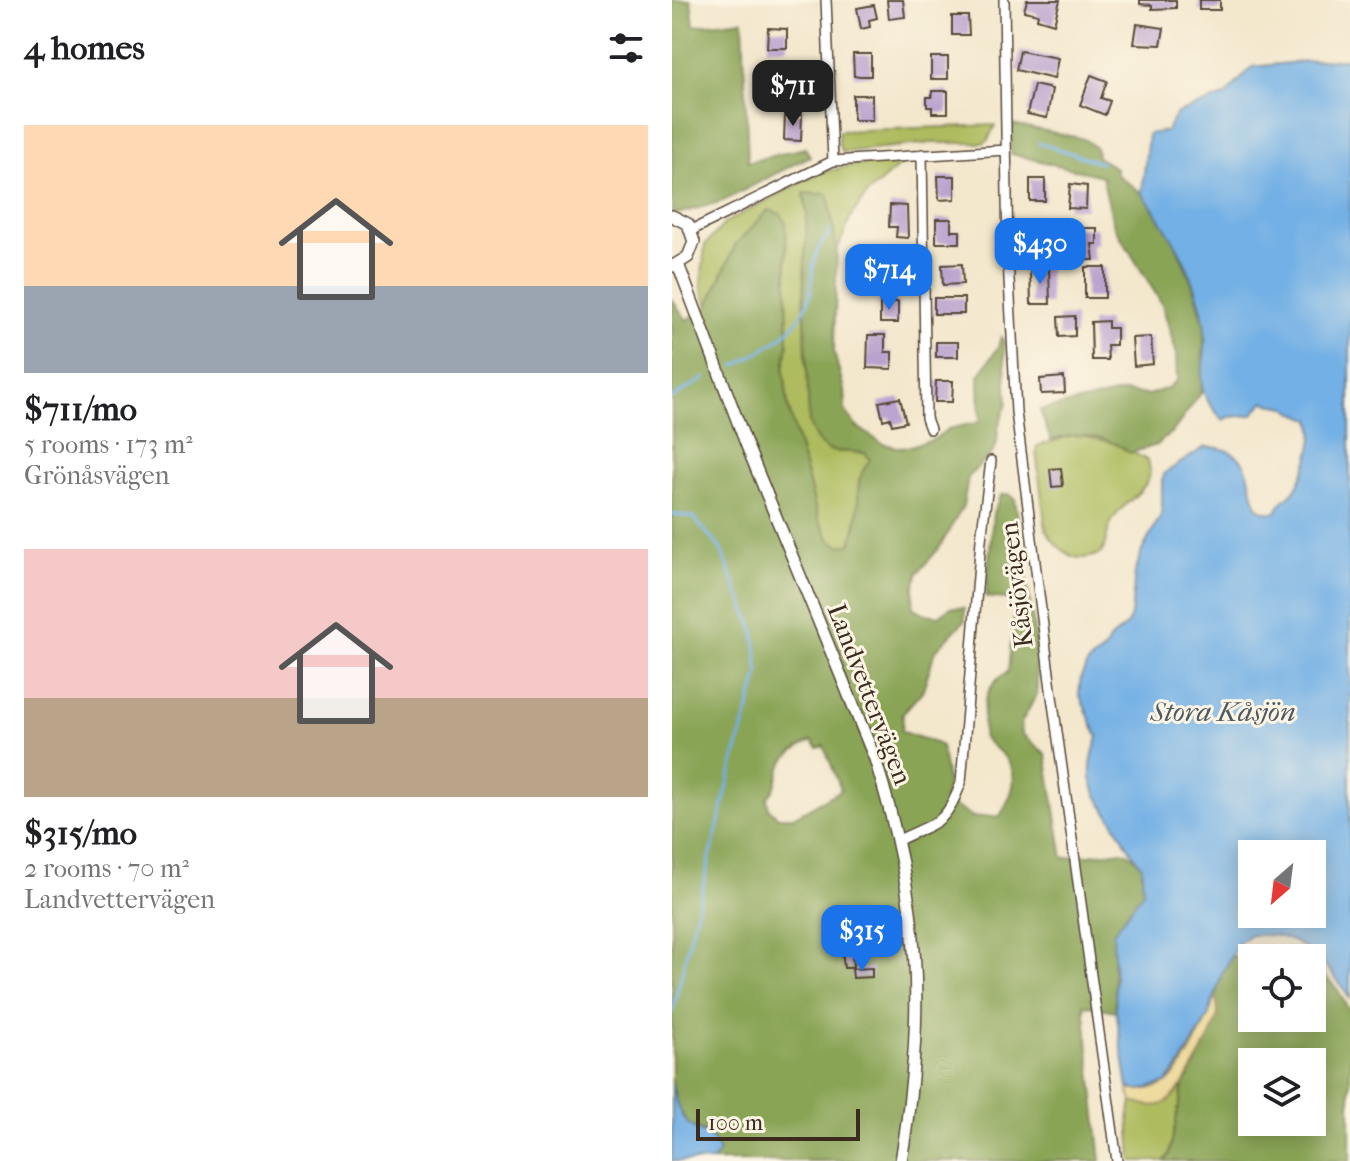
<!DOCTYPE html>
<meta charset="utf-8">
<style>
body{margin:0;font-family:"IM FELL French Canon",serif;background:#f2f2f2;color:#202124;height:100vh;display:flex;flex-direction:column;font-size:30px;white-space:nowrap}
*{box-sizing:border-box;margin:0}
p{font-size:26px;color:#757577}
.icon{flex:none;width:44px;height:44px;fill:none;stroke:currentColor;stroke-width:2;stroke-linecap:round;stroke-linejoin:round}
.map{position:relative;flex:1;overflow:hidden}
.details{display:flex;flex-direction:column;background:#fff;width:672px}
.details>*{flex:none}
.needle{width:52px;rotate:208deg}
.controls{position:absolute;left:566px;top:840px;display:grid;gap:16px}
.controls a{display:grid;place-items:center;width:88px;height:88px;border-radius:0px;background:#fff;box-shadow:0 4px 20px #0003;font-size:40px}
.scale{position:absolute;left:24px;bottom:20px;width:164px;box-sizing:border-box;padding-left:8px;border:4px solid #3b2a1e;border-top:0;font-size:22px;line-height:28px;white-space:nowrap;color:#3b2a1e;-webkit-text-stroke:6px #fcf5e5;paint-order:stroke}
.price{position:absolute;translate:-50% -68px;padding:0 18px;border-radius:16px;background:#1a73e8;color:#fff;font-size:26px;line-height:52px;filter:drop-shadow(0 2px 4px #0008)}
.price::after{content:'';position:absolute;left:50%;top:48px;width:24px;height:18px;margin-left:-12px;background:inherit;clip-path:polygon(0 0,100% 0,50% 100%)}
.price.on{background:#222;color:#fff}
ul{padding:0;list-style:none}
li{display:grid;align-content:center;gap:16px;height:424px;padding:0 24px}
li span{display:grid;place-items:center;height:248px;border-radius:0px;color:#555}
li>.icon{margin-inline-start:auto}
span .icon{width:144px;height:144px;fill:#fffc;stroke-width:1}
li b{font-size:34px}
h2{display:flex;justify-content:space-between;align-items:center;height:96px;padding:0 24px;font-size:34px}
main{display:flex;flex:1;min-height:0}
.map>svg:first-child{display:block}
</style>
<main>
<section class="details">
<h2>4 homes<svg class="icon" aria-label="filters" viewBox="0 0 24 24"><path d="M4 7h16M4 17h16"/><circle cx="9" cy="7" r="2"/><circle cx="15" cy="17" r="2"/></svg></h2>
<ul>
<li><span style="background:linear-gradient(#ffd9b3 65%,#9aa5b1 0)"><svg class="icon" aria-label="home" viewBox="0 0 24 24"><path d="M3 11l9-7 9 7M6 9v11h12V9"/></svg></span><div><b>$711/mo</b><p>5 rooms · 173 m²</p><p>Grönåsvägen</p></div></li>
<li><span style="background:linear-gradient(#f6c9c9 60%,#b9a48a 0)"><svg class="icon" aria-label="home" viewBox="0 0 24 24"><path d="M3 11l9-7 9 7M6 9v11h12V9"/></svg></span><div><b>$315/mo</b><p>2 rooms · 70 m²</p><p>Landvettervägen</p></div></li>
</ul>
</section>
<div class="map">
<svg width="678" height="1161" viewBox="0 0 678 1161">
<rect width="100%" height="100%" fill="#fcf5e5"/>
<filter id="ink" filterUnits="userSpaceOnUse"><feTurbulence type="fractalNoise" baseFrequency=".0125" numOctaves="2"/><feDisplacementMap in="SourceGraphic" scale="16" xChannelSelector="R" yChannelSelector="G"/><feConvolveMatrix kernelMatrix="1 2 1 2 8 2 1 2 1" color-interpolation-filters="sRGB"/></filter>
<filter id="wash" filterUnits="userSpaceOnUse"><feTurbulence type="fractalNoise" baseFrequency=".006" numOctaves="4" result="noise"/><feDisplacementMap in="SourceGraphic" scale="32" xChannelSelector="R" yChannelSelector="G"/><feGaussianBlur stdDeviation="1.8" result="paint"/><feColorMatrix in="noise" values="0 0 0 0 0 0 0 0 0 0 0 0 0 0 0 0 0 1.4 0 .05"/><feComposite in="paint" operator="in"/></filter>
<g filter="url(#wash)">
<rect width="100%" height="100%" fill="#f3e7cc"/>
<path fill="#aebc5f" stroke="#74733e" stroke-width="2" d="M323,125L316,140L311,143H259L171,152L167,146V131Z
M232,162L196,193L179,216L165,251L156,194H132L135,214L132,285L134,364L157,451L193,453L198,460L179,544L168,546L158,540L147,521L116,406L112,370L116,344L114,223L64,244L36,306L29,286L33,245L54,222L148,173L186,164Z
M405,434L446,444L476,461C486,490 450,499 439,523C435,532 434,543 430,553C425,555 416,558 410,558C395,558 381,542 374,530L364,452L365,446Z
M511,1087L497,1155L492,1161H460L457,1116L460,1102C488,1107 491,1107 511,1087Z"/>
<path fill="#8aa456" stroke="#62673a" stroke-width="2" fill-rule="evenodd" d="M0,0H19L22,26L71,20L76,162L133,148L138,156L51,201L5,214L0,213Z
M340,124L412,139L424,148L425,157L444,168V174L470,193L501,238L524,292L533,328L529,393L502,430L485,445L458,453C435,435 406,431 379,441L368,410L453,392L476,395L496,388L505,380L504,352L490,304L442,226L430,176L339,154Z
M132,193L156,194L165,251L162,352L172,390L173,410L184,426L211,444L231,448L261,440L276,429L308,422L307,376L326,347L329,337L332,342L335,403L326,428L325,442L322,451L296,477L291,506L268,547L246,573L242,587L241,608L254,614L267,616L279,607L293,608V620L263,651L251,690L231,713L230,731C243,738 257,738 269,746L276,786L272,800L301,817L328,816C338,799 349,778 335,760C329,751 318,746 311,737C311,710 310,686 336,672L343,600L314,597L321,513L329,495L337,494L343,499L364,642L365,694L349,723L350,734L374,754L391,858L451,851L460,856L470,865L471,892L447,927L441,961L444,1011L412,1005L429,1161H41L47,1151L35,1132L17,1125L5,1106L0,1083V300L15,320L36,306L64,244L96,210L109,214L114,223L116,344L112,370L116,406L147,521L158,540L168,546L179,544C181,535 185,526 185,518C188,493 181,482 198,460L193,453C160,449 151,459 137,424L132,285L135,214ZM140,741L146,748L152,746L169,790L121,817H106L97,809L95,798C107,787 104,774 112,762C118,752 130,746 140,741Z
M560,956L580,960V1018H640V963L666,990L678,1013V1161H492L497,1155L511,1087L524,1064L546,1015L544,994L550,974ZM580,1062H640V1122H580Z"/>
<path fill="#eeda9e" stroke="#94825e" stroke-width="2" d="M544,994C544,1000 546,1007 546,1013C544,1031 508,1098 491,1104C481,1108 470,1104 460,1102L456,1088C468,1090 483,1090 494,1083C514,1070 536,1017 544,994Z"/>
<path fill="#73b0e5" stroke="#576d82" stroke-width="2" fill-rule="evenodd" d="M678,59V1000C665,975 637,944 609,937C599,934 587,935 577,935L566,944L550,974L536,1017L507,1067L494,1083L469,1090L456,1088L444,1011L441,933L471,892L470,866C460,856 456,846 449,834C426,794 408,787 426,737L407,694L409,677L416,663L432,650L438,639L454,626L459,616L463,572L470,551L490,513V480L493,473L533,447C603,447 560,517 604,512C610,497 618,499 624,488C634,471 646,437 639,419L620,412L615,407L597,404L593,401L580,415L557,417L551,420C513,381 538,373 533,328C527,278 499,232 470,193L476,134L494,131L505,113L553,96L580,67L645,60ZM580,854H640V914H580Z
M0,1083C3,1097 6,1117 19,1126C36,1138 35,1127 47,1152L41,1161H0Z"/>
<g fill="none" stroke-linecap="round" stroke-linejoin="round">
<path stroke="#73b0e5" stroke-width="3" d="M367,143L430,163
M63,366C93,350 129,330 138,295C141,282 139,265 145,252C148,245 154,238 158,231
M0,398L33,378
M0,514L21,517L48,548L82,630L87,673L62,760L0,1012"/>
</g>
<g id="blocks">
<path fill="#baa2cf" d="M215,0H231L233,17L217,19Z
M355,0H388L382,24L365,19L366,14L352,11Z
M468,0H504V8L480,9V5L468,4Z
M527,0H548V10H527Z
M202,5L205,18L197,20L198,27L189,29L185,8Z
M280,16H296L297,35H280Z
M465,24L492,28L489,45L462,44Z
M96,28L115,29V48H95Z
M348,51L386,58L382,79L344,70Z
M181,54H199V76H182Z
M259,57H276V79H259Z
M120,74H137L138,97L121,98Z
M419,75L435,81L429,98L438,101L433,115L408,105Z
M362,85L380,89L375,118L355,114Z
M260,91H276V113H260V107H255V97H260Z
M181,95H200V120H181Z
M113,114L130,115L129,141L112,140Z
M266,176H283V199L267,200Z
M358,179H373V201H358Z
M398,184L415,186L414,209L396,208Z
M218,205L235,206L236,238L224,237L225,227H217Z
M264,219H279V231H288V243H264Z
M374,224L375,254L354,255L353,225Z
M402,228H425V244H420L422,260H403Z
M192,259H216L215,276L192,275Z
M290,264L291,284L271,285L270,265Z
M413,267H433V298H413Z
M358,268H377L378,304H359Z
M262,298H292V314H262Z
M208,302H226V323H208Z
M403,316V336L387,337L386,317Z
M436,321V328H444V345H435L436,360H420L419,322Z
M196,335H213V352H220V369L195,368Z
M479,337L481,364L462,366L460,338Z
M264,342H286V357H264Z
M392,377L393,393L369,394L368,379Z
M264,381H281L280,402H263Z
M228,398L234,422L220,425L218,418L211,420L207,402Z
M389,468L391,486L380,487L378,469Z
M196,922L197,941L177,942L175,924Z
M180,949L181,968H172L170,950Z
M200,968V977L181,978L180,969Z"/>
</g>
</g>
<g filter="url(#ink)">
<use href="#blocks" fill-opacity="0" stroke="#574638" stroke-width="2"/>
<g fill="none" stroke-linecap="round" stroke-linejoin="round">
<g stroke="#574638" stroke-width="12">
<path id="minor" d="M154,0L161,161
M332,0L336,260L344,412L379,689L445,1161
M250,154L254,418L258,429
M20,230L161,161L334,150
M227,840C265,821 273,826 289,783L309,540L319,461"/>
</g>
<g stroke="#574638" stroke-width="14">
<path id="tertiary" d="M0,216L16,224L22,242L16,257L1,266
M6,264L75,446L203,759C249,905 254,1011 229,1161"/>
</g>
<use href="#minor" stroke="#fff" stroke-width="9"/>
<use href="#tertiary" stroke="#fff" stroke-width="11"/>
</g>
</g>
<g text-anchor="middle" stroke-width="6" stroke-linejoin="round" paint-order="stroke">
<g font-size="26" fill="#3b2a1e" stroke="#fcf5e5">
<text transform="translate(344 585) rotate(-97)" y="9">Kåsjövägen</text>
<text transform="translate(198 694) rotate(69)" y="9">Landvettervägen</text>
</g>
<g font-size="28" font-style="italic" fill="#4f5964" stroke="#fcf5e5">
<text x="551" y="721">Stora Kåsjön</text>
</g>
</g>
</svg>
<div class="controls">
<a><svg class="needle" viewBox="-14 -14 28 28"><path d="M0-13l5 13h-10z" fill="#e53935"/><path d="M0 13l5-13h-10z" fill="#757577"/></svg></a>
<a><svg class="icon" aria-label="locate" viewBox="0 0 24 24"><circle cx="12" cy="12" r="6"/><path d="M12 2v4M12 18v4M2 12h4M18 12h4"/></svg></a>
<a><svg class="icon" aria-label="layers" viewBox="0 0 24 24"><path d="M12 4l9 5-9 5-9-5zM3 14l9 5 9-5"/></svg></a>
</div>
<div class="scale">100 m</div>
<b class="price on" style="left:121px;top:128px">$711</b>
<b class="price" style="left:368px;top:286px">$430</b>
<b class="price" style="left:217px;top:312px">$714</b>
<b class="price" style="left:190px;top:973px">$315</b>
</div>
</main>
